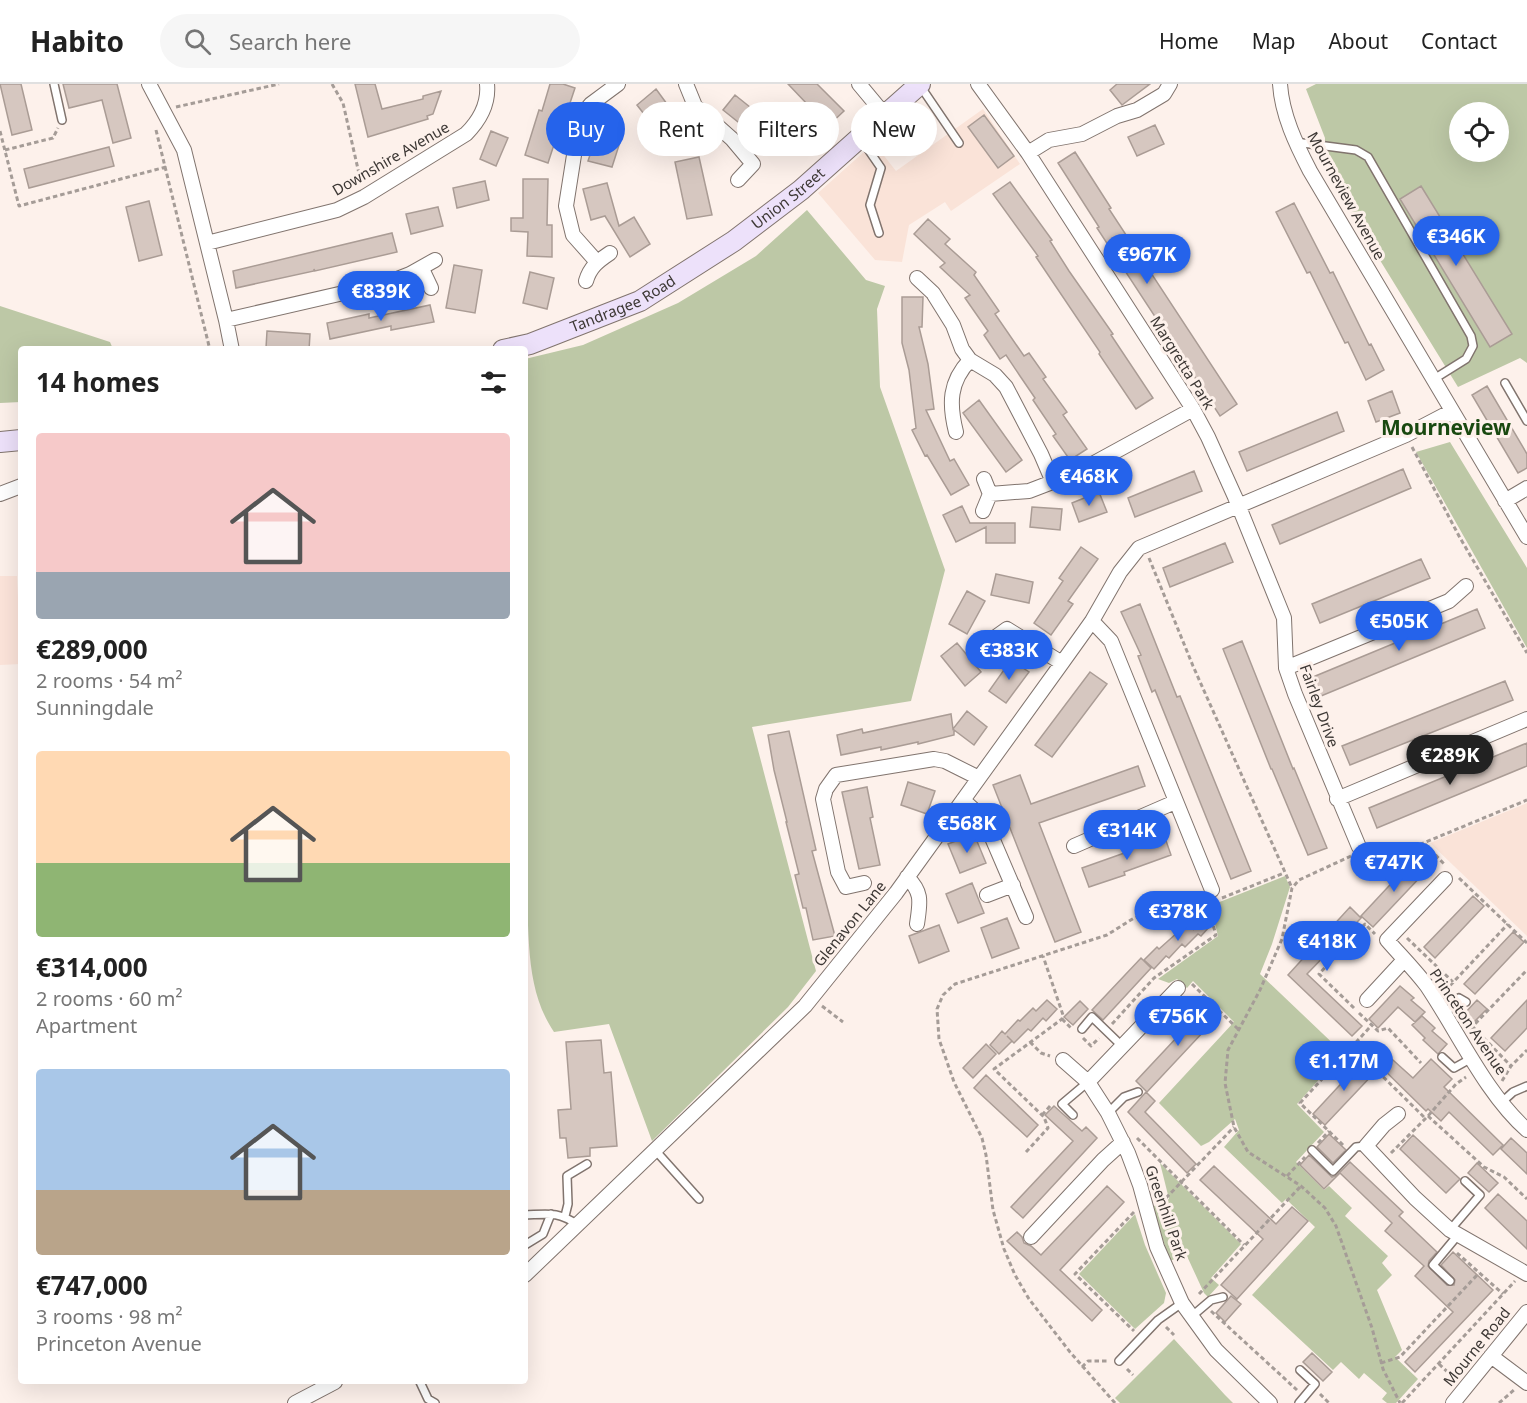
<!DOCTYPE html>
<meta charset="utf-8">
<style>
body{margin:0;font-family:"Noto Sans",sans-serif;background:#f6f6f6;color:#222;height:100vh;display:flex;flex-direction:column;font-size:22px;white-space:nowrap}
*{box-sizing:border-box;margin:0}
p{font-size:20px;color:#767676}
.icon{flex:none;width:33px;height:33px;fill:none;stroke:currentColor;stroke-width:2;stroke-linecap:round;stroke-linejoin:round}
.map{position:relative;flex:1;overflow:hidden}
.details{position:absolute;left:18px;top:262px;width:510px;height:1038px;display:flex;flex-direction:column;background:#fff;border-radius:6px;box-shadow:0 6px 24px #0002}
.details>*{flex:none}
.banner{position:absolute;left:546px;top:18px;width:570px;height:54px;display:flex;gap:12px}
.buttons{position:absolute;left:1449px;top:18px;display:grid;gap:12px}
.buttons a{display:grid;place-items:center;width:60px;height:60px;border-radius:50%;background:#fff;box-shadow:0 6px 24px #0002;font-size:30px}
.price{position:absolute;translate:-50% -51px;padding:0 14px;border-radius:21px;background:#2563eb;color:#fff;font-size:20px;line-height:39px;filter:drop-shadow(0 2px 3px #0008)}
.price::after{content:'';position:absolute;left:50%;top:36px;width:18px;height:14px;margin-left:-9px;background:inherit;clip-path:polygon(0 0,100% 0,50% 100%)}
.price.on{background:#222;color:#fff}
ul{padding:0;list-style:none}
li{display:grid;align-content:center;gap:12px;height:318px;padding:0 18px}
li span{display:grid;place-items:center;height:186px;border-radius:6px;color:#555}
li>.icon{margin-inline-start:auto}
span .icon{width:108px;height:108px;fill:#fffc;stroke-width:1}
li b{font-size:26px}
h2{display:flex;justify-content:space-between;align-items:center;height:72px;padding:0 18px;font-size:26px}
.pill{padding:0 21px;border-radius:27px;background:#fff;box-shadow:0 6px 24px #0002;font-size:21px;line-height:54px}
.pill.on{background:#2563eb;color:#fff}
header{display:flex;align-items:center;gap:36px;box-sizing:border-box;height:84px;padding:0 30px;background:#fff;border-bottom:2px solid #e0e0e0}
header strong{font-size:28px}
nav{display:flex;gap:33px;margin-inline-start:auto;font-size:21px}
.search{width:420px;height:54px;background:#f6f6f6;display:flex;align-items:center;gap:15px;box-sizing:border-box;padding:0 21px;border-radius:33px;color:#767676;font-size:22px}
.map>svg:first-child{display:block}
</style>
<header>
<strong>Habito</strong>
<div class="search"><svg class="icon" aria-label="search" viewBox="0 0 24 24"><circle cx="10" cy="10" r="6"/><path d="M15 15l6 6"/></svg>Search here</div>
<nav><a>Home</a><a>Map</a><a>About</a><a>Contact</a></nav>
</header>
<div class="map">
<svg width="1527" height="1319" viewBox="0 0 1527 1319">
<rect width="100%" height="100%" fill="#fdf1eb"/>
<path fill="#fae3d8" d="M983,25L1020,80L951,127L945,118L909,141L902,178L875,176L818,109L874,59L896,87Z
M1527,719V852L1430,759Z"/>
<path fill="#fce4da" d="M0,492H17L21,580L0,581Z"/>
<path fill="#bdc8a6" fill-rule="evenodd" d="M1316,0H1527V279L1520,274L1458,303L1338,108L1324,68L1325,54L1306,5ZM1460,28H1498V68H1460Z
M807,126L866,196L885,202L877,225L880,303L945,486L911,617L752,643L816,887L788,923L652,1057L609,940L554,948C522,901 531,840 525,786V275L583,261L678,219L756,172Z
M0,222L110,258L113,265L21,266V318L0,319Z
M1450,358L1527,484V564L1416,368Z
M1285,792L1290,803L1272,860L1260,890L1343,969L1297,1020L1324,1048L1296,1078L1324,1106L1329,1102L1352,1124L1345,1132L1388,1172L1382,1179L1392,1191L1377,1206L1402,1266L1395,1273L1418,1295L1396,1319H1387L1382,1315L1387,1309L1364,1289L1359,1295L1341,1278L1333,1286L1252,1211L1315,1143L1286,1115L1282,1119L1224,1063L1239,1046L1235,1035L1209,1058L1201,1062L1159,1019L1234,938L1193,897L1187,904L1177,895L1169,899L1158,895L1218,852L1215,840L1195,823L1212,821Z
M1160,1079L1241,1160L1211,1194L1219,1201L1208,1213L1204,1209L1186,1170L1170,1177L1152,1123L1169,1115Z
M1135,1130L1145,1161L1166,1209L1164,1219L1135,1245L1079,1190Z
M1174,1255L1225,1311L1233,1319H1120L1115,1314Z"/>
<path fill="#d6c7c0" stroke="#aa9c95" stroke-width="1.5" d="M0,0H21L32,46L12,51Z
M63,0H117L131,54L113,59L102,16L69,24Z
M355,0H375L382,25L423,15V12L441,7L433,30L427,32L428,35L368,53Z
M550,0H563L575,4L565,34L563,33L548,79L525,71L539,26L542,27Z
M788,0H817L844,27L828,42Z
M1117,0H1150L1122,21L1110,6Z
M656,5L689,50L668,65L657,49L658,48L637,21Z
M735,11L766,36L797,49L789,68L762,57L723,26Z
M984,31L1014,72L998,84L968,43Z
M1155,41L1164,60L1137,72L1128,53Z
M491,47L508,54L496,82L480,75Z
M598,47L621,55L612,83L588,77Z
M109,63L114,82L29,104L24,85Z
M1075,68L1111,124L1109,125L1237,320L1220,332L1097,144L1099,143L1058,79Z
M699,73L712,131L687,135L675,78Z
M523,95H548L547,141H552V173L527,172L528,148L511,147V134H523Z
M485,97L489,116L457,124L453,104Z
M1010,98L1052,156L1050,157L1069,187L1113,250L1111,251L1153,314L1136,325L1099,270L1100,268L1036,173L1038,172L993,110Z
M607,99L619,142L634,133L650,160L630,173L605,132L591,136L583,105Z
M1421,102L1512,250L1490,263L1400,115Z
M149,117L162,171L139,177L126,123Z
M1294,119L1330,189L1333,188L1369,261L1371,260L1384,286L1366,296L1348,258L1345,259L1310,188L1307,189L1276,128Z
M438,123L443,142L411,150L406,130Z
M928,135L950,155L945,160L976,188L974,191L999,227L995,230L1024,272L1029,269L1046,293L1043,295L1067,328L1063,331L1087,365L1070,376L1053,352L1056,350L1033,316L1035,314L1020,292L1006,271L1000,275L984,251L988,247L965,214L970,211L940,183L945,179L914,150Z
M392,149L397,168L315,187L314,185V187L236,204L233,187Z
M454,181L482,186L475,229L446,224Z
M530,188L554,194L547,225L523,219Z
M902,213H923L922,243H919L928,280L934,325L926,326L950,377L954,375L969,401L951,411L927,371L925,372L912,346L916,344L909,286L902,259Z
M430,221L434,238L391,246V242L330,255L327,239L369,230V234Z
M267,247L310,250L309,266L266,264Z
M1487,302L1527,370V384L1518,389L1472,311Z
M1392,307L1400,329L1376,338L1368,317Z
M979,316L1022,376L1006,388L963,329Z
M1337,328L1344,347L1247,387L1239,368Z
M1403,385L1411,404L1280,460L1272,441Z
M1194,387L1202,407L1135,433L1128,414Z
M1099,408L1107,428L1079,438L1072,419Z
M962,422L970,439H1015V459H986V443L956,458L943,431Z
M1032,423L1062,425L1060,446L1030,443Z
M1225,459L1233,478L1170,503L1163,484Z
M1081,463L1098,475L1068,517L1073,520L1051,551L1034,539L1063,497L1059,494Z
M1421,475L1430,494L1320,539L1312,520Z
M996,490L1033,498L1029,519L991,511Z
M967,507L985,517L967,550L949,540Z
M1140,520L1177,613L1180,612L1251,787L1231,795L1155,606L1152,608L1138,572L1141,571L1121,528Z
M1477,525L1485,544L1321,612L1313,593Z
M1242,557L1293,685L1294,684L1327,764L1308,771L1272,685H1271L1223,565Z
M957,559L981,588L965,602L941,572Z
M1011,576L1029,588L1006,619L989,607Z
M1090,588L1107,600L1052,673L1035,661Z
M1505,597L1513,616L1350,681L1342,662Z
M967,627L987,643L974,661L954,646V651L918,660V658L881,666V663L841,671L837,651L862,645L863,649L951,630L953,645Z
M789,647L816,766L812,767L835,852L813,856L806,824H803L795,791L799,790L786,738H787L774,686L768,651Z
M1527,659V682L1377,744L1369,724Z
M1138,682L1145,702L1039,739L1081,848L1055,858L993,701L1020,691L1031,720Z
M908,698L935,707L927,730L901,721Z
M867,703L873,733L870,734L880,781L859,785L842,708Z
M974,750L986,779L960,789L948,760Z
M1164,751L1171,771L1124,788L1125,791L1089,803L1082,784L1130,767L1129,764Z
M1414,775L1426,787L1373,843L1361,832Z
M972,799L984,829L958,839L946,810Z
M1473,812L1484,822L1435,874L1424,863Z
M1350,823L1361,834L1307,890L1362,942L1352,952L1288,891Z
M1201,831L1211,841L1201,852L1198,850L1185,863L1182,860L1169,874L1166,872L1154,885L1144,876L1157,863L1159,865L1187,840L1194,846L1191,842Z
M1007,834L1019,864L992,874L981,844Z
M939,841L949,867L919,879L909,852Z
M1513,848L1524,858L1475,910L1464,900Z
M1141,874L1151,884L1103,936L1092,926Z
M1400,902L1414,914L1411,916L1425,928L1415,938L1398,923L1378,944L1369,935Z
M1047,916L1057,925L1046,937L1043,934L1031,947L1028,945L1014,959L1007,952L1012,957L999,970L990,961L1002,947L1005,950L1018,936L1020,937L1033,924L1036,927Z
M1477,916L1487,925L1474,938L1465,929Z
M1527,916V944L1505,967L1491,954Z
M1080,917L1088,925L1073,941L1064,933Z
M1209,919L1220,930L1147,1008L1136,997Z
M1422,932L1435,944L1432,947L1447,960L1438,970L1423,956L1425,954L1412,941Z
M601,956L604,989L611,988L617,1062L590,1064V1072L568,1074L566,1054H560L558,1026L571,1025L566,958Z
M986,960L996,970L973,994L963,984Z
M1384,968L1413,994L1431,975L1452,995L1444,1003L1503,1061L1493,1071L1449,1028L1441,1037L1428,1025L1426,1027L1375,977Z
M1363,976L1376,987L1325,1041L1313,1030Z
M986,991L1038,1041L1027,1053L974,1004Z
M1146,1008L1155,1017L1145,1028L1196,1080L1187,1089L1128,1028Z
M1054,1022L1082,1047L1086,1043L1097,1054L1023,1134L1011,1123L1073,1057L1045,1031Z
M1329,1050L1346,1066L1333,1079L1317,1063Z
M1413,1051L1460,1095L1446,1109L1400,1065Z
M1511,1054L1527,1069V1090L1501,1065Z
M1309,1071L1332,1093L1337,1091L1350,1078L1403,1128L1399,1132L1437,1168L1429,1177L1428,1182L1447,1201H1454L1455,1196L1441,1181L1453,1168L1493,1206L1415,1288L1405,1278L1453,1228L1415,1192L1424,1182L1385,1147L1392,1139L1340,1089L1324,1105L1300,1081Z
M1477,1079L1498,1099L1489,1108L1468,1089Z
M1214,1082L1276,1140L1292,1123L1308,1137L1237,1215L1221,1201L1263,1155L1200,1096Z
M1107,1102L1124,1118L1060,1186L1102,1226L1092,1237L1007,1157L1017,1148L1022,1153L1024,1159L1031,1162L1041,1171Z
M1498,1110L1527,1137V1165L1485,1124Z
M1231,1212L1241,1220L1225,1238L1216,1229Z
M1312,1269L1332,1288L1323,1297L1303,1278Z"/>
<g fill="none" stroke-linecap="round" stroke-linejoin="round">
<g stroke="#81746e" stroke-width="10">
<path id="lane" d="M54,0L62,36
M921,3L959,59
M861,55L881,84L870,121L879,149
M1295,58L1356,66L1368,73L1471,252L1473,262L1466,275L1434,295
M1505,299L1527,337
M1445,930L1459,914L1466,918
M1082,945L1092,933L1122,962
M1442,973L1454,984L1472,974
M1502,1018L1513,1008L1527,1002
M1108,1029L1124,1013L1138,1008
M1073,1031L1062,1020L1088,998
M655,1066L699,1115
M1312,1066L1333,1087L1356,1063L1366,1062
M525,1131C548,1130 558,1127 578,1141
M565,1132L568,1120L567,1092L587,1080
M1450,1146L1480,1111L1465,1097
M525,1161L543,1150L551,1130
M1450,1197L1433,1181L1458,1151
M1191,1233L1211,1216L1223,1213
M1119,1277L1158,1236L1182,1219
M420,1298L428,1315L435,1319
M1299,1319L1315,1300L1300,1286"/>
</g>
<g stroke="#81746e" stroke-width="16">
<path id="street" d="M149,0L184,66L226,236L232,266
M686,0L695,22L732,55L753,80L738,96
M859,0L884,30
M978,0L1028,69
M1170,0L1164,10L1137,26L1117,32L1082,50L1049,56L1028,69L1193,325L1208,353L1235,413L1284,534L1286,584L1295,610L1359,763
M1280,0C1282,31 1296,60 1310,87L1527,453
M207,159L337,126L364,113L466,50C480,36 489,20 487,0
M597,178L573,151L566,122L580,33L591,20L618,0
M422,185L431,204
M917,194L933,209L953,241L962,265L970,276L995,291L1006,303L1041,370L1053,398
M586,197C590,183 598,177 610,169
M226,236L387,199L410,190L435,176
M956,348C949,320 949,298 970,276
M0,410L21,402
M990,410L1029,407L1076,389L1193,325
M1505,417L1527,404
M983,427L990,410L984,395
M1092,537L1111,557L1212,806
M993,555L1007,545L1062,579
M1286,584L1449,517L1466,502
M1337,715L1527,635
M963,716L984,735L1026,833
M1074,762L1175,718
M907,793C923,809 920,818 917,840
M1445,795L1387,856C1400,871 1415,886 1427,902C1458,948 1486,1010 1527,1046
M864,799L846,803L838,788L823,715L826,705L836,691L934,675L945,677L979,694
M987,811L1013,801
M1178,904L1088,998L1108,1029L1128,1069L1140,1101L1157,1163L1182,1219L1216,1266L1270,1319
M1367,916L1404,876
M1063,976L1088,998
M1398,1030L1384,1041L1366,1062L1415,1114L1450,1146L1527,1190
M1031,1153L1103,1076L1123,1058
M525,1191L805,922L896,809L1062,579L1092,537L1120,488L1139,464L1406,351L1452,327
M1491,1272L1527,1299
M295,1319L335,1298
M1453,1319L1527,1228"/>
</g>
<g stroke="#81746e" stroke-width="22">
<g id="secondary">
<path id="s1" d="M503,266L530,260L640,217L734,157L801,106L920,0"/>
<path d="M0,358L21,356"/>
</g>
</g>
<path stroke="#a59c97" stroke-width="3" stroke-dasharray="4.5 3" stroke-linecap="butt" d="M332,0L343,19L360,94L363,98
M176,23L279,0
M156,46L210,266
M0,47L19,122L166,83
M5,66L53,54L58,44
M1412,363L1459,452L1527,569
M1149,474L1193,582L1292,804
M1425,760L1445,781
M1351,772L1299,796L1292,804L1282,855L1260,906L1228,966L1225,999L1234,1043L1248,1068L1301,1102L1325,1124L1336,1142L1372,1244L1383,1285L1400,1319
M1368,772L1373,780L1527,716
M1459,794L1527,859
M1222,814L1284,789
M1407,854L1453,898
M1192,900L1238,945
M1445,907L1508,840
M822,922L843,938
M1354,924L1319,890L1365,840L1375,850
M1359,929L1378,947L1388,944L1421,979
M1062,935L1071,944
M1112,940L1154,894L1216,851L1206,817
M1473,943L1511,982
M1470,945L1527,886
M1083,954L1091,962L1099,954
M1357,957L1370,980L1425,1034
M1030,958L1041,969L1050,972
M1502,997L1511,982L1527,966
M1042,1031L1051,1021
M1428,1032L1484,1083L1504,1093L1527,1115
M1137,1054L1244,1161
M1318,1059L1329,1047
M1343,1061L1300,1019L1371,942
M1026,1068L1048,1044L1044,1033L994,985L1062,935L1063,931L1043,872
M1391,1069L1428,1032L1456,1000L1466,993
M1287,1092L1305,1073
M1159,1117L1166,1114L1234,1043
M1134,1128L1075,1190L1134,1247
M1457,1169L1503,1210
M1199,1210L1301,1102
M1211,1227L1297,1306
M1166,1243L1174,1251
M1381,1279L1400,1273L1479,1189
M1439,1280L1455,1295
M1082,1283L1088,1277H1108
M1127,1285L1133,1291
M1320,1310L1329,1319
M1115,1319L1070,1268L1029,1215L1015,1191L1004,1165L993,1126L986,1071L982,1054L954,998L939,955L937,925L943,911L955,900L1107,851L1134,834L1188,817H1204
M1402,1319L1515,1197
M1499,1319L1514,1306"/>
<use href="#lane" stroke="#fff" stroke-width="7"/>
<use href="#street" stroke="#fff" stroke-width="14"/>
<use href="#secondary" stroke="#ede1fa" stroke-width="20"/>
</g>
<g text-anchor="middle" stroke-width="6" stroke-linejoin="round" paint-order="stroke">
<g font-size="15" fill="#3d3835" stroke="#fdf1eb">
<text transform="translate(391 75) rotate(-30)" y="5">Downshire Avenue</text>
<text transform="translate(1346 112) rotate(61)" y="5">Mourneview Avenue</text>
<text dy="5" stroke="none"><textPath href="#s1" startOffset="326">Union Street</textPath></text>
<text dy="5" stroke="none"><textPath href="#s1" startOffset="129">Tandragee Road</textPath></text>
<text transform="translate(1182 279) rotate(58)" y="5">Margretta Park</text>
<text transform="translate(1319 622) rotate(70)" y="5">Fairley Drive</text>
<text transform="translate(850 840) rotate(-51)" y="5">Glenavon Lane</text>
<text transform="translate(1468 938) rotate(56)" y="5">Princeton Avenue</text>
<text transform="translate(1166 1129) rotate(71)" y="5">Greenhill Park</text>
<text transform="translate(1477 1263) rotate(-51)" y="5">Mourne Road</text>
</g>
<g font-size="21" font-weight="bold" fill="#194910" stroke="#fdf1eb">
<text x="1446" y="351">Mourneview</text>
</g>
</g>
</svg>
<div class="buttons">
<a><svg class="icon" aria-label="locate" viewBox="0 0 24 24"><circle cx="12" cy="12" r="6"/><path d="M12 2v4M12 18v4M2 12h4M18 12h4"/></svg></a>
</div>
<b class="price" style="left:1456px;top:183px">€346K</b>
<b class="price" style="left:1147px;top:201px">€967K</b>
<b class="price" style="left:381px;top:238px">€839K</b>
<b class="price" style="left:1089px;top:423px">€468K</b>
<b class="price" style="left:1399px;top:568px">€505K</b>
<b class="price" style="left:1009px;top:597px">€383K</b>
<b class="price on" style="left:1450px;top:702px">€289K</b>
<b class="price" style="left:967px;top:770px">€568K</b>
<b class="price" style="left:1127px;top:777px">€314K</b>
<b class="price" style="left:1394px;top:809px">€747K</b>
<b class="price" style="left:1178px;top:858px">€378K</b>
<b class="price" style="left:1327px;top:888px">€418K</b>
<b class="price" style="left:1178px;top:963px">€756K</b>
<b class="price" style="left:1344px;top:1008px">€1.17M</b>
<div class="banner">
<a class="pill on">Buy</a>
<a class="pill">Rent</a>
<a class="pill">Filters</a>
<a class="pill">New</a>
</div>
<section class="details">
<h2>14 homes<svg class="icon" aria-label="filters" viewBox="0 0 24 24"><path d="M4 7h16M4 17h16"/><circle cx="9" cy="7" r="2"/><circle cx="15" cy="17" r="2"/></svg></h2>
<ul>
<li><span style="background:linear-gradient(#f6c9c9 75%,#9aa5b1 0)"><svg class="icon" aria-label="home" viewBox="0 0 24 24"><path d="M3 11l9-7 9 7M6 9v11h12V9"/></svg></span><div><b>€289,000</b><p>2 rooms · 54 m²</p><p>Sunningdale</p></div></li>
<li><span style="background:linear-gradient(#ffd9b3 60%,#8fb573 0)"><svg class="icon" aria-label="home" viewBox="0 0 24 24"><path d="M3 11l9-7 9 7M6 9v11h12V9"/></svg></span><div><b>€314,000</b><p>2 rooms · 60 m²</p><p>Apartment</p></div></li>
<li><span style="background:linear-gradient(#a9c7e8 65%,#b9a48a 0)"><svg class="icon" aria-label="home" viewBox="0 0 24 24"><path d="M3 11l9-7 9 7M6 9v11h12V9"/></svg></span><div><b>€747,000</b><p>3 rooms · 98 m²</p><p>Princeton Avenue</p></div></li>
</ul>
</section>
</div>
